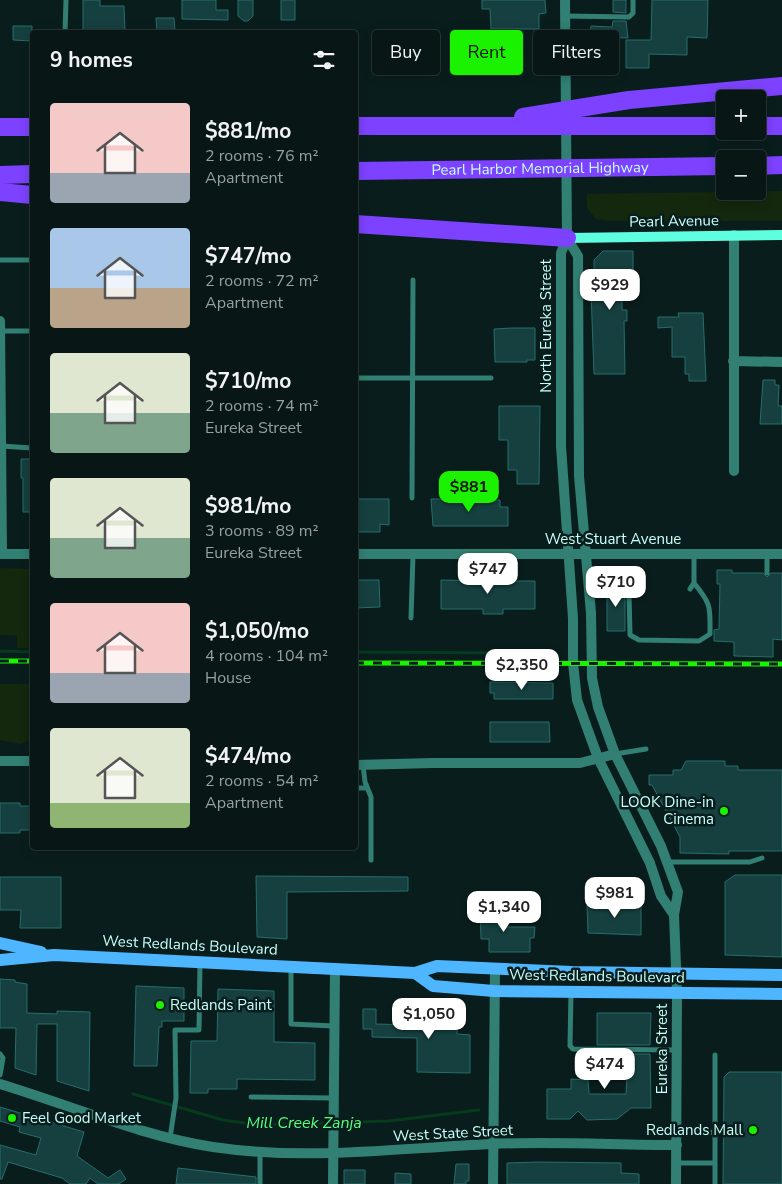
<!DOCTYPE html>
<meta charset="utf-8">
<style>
body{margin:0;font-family:"Nunito Sans",sans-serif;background:#111f1f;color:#f1f3f6;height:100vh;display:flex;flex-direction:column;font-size:19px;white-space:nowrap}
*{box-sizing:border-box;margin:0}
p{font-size:16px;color:#989fa1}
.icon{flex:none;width:28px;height:28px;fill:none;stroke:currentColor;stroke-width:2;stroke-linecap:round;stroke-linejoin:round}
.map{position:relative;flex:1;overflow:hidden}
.drawer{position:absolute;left:30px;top:30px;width:328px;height:820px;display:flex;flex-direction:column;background:#081616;border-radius:5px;box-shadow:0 2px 12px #0003,0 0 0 1px #293535}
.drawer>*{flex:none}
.guide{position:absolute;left:372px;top:30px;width:334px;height:45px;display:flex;gap:10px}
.buttons{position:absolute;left:716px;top:90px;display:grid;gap:10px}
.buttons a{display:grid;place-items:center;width:50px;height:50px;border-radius:5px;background:#081616;box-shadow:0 2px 12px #0003,0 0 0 1px #293535;font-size:25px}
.price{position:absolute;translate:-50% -42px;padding:0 11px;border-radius:10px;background:#fff;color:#222;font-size:16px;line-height:32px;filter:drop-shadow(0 1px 2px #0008)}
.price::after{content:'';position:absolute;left:50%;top:30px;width:15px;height:11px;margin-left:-8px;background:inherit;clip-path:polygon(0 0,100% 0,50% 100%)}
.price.selected{background:#1af200;color:#111}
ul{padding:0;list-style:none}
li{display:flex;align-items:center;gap:15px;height:125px;padding:0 20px}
li span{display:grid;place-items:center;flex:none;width:140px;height:100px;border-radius:5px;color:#555}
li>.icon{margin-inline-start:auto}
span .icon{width:60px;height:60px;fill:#fffc;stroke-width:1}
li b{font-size:21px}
h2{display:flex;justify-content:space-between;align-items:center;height:60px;padding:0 20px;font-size:21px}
.pill{padding:0 18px;border-radius:5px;background:#081616;box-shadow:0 2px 12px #0003,0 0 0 1px #293535;font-size:18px;line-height:45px}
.pill.selected{background:#1af200;color:#111}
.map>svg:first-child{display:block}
</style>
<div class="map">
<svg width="782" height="1184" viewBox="0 0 782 1184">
<rect width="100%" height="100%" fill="#0a1d1d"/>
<path fill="#13280d" d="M782,191V221H608L596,219L587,208V194Z
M0,568L32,569V648H17V636L0,635Z
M0,684H32V739L21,744L0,740Z"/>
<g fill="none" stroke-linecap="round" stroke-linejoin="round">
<path stroke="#053b1c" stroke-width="3" d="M0,651L32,652
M355,652L532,653
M133,1094L223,1120L260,1125L389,1121L479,1110"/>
</g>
<path fill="#15403f" stroke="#256e6d" d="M83,0H100V6H124L125,30L83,32Z
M182,0H216V10H228V20L182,19Z
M238,0H253V16L248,21H244L238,16Z
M281,0H295V20H281Z
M482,0H545L546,13L539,14V29H491L490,9H482Z
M613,0H626V13L613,12Z
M652,0H708L707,38L687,37V55L649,54V68H626V40H651Z
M156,18H174L175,32H157Z
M613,21H626L628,38L590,37L591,26L612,27Z
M13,26H32V41L13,40Z
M603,251H633V276H622V310H627V321H624L625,374H594L591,291H594V260Z
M678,313H703L706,381H689V374H685V357H672V327L658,328V317H679Z
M512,328H535V360H527V362H495L494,329Z
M763,380H775V385H779L778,406H782V424H760Z
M499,406H540L539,484H517V470H508V440H499Z
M21,459H32V512H23V478H21Z
M355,499H389V525L380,524V532H355Z
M431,499L500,500V507H508V526H433Z
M717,570H732V573H763L767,577L771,573H782V640L773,639V657L734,656V642L714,641V630L719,629L720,584H717Z
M483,576H503V581H535V609H503V614H483V609H441V580L483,581Z
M355,580H379L380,607L355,608Z
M607,584H625V631H607Z
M490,682L553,683V699H494V693H490Z
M490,722H549L550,742H490Z
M686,761H725V766H738V770H782V851H729V854L680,853V837L652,785H649V775H673V770H681Z
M0,803H20V806H32V830H20V833H0Z
M735,875H782V957L725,955V882Z
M256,876L408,877V891L287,892V939L257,937Z
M0,877H61V928H20L21,910H0Z
M480,905H499V927H535L534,938H530V952H489V939H481Z
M587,905H641V935L588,933Z
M0,979L15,980V982L27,984V1013L57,1014V1011L90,1012L89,1091L57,1081V1024H37L36,1075L15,1068L16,1028H0Z
M136,986L184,988V1021H162V1027H159L157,1066H134Z
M218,989L274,991V1042L315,1043V1080L237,1079V1089H208V1093H190L191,1041H217Z
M412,1002H426V1015L458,1017L457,1034L470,1035V1073L417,1072V1038L372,1037V1029H363V1009H376V1024L412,1025Z
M597,1013H651L650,1045H597Z
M597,1054H650L651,1108H631L617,1119L587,1120L578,1111L570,1119H547V1089H571V1079L588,1080L589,1094H626L627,1075H591L592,1055Z
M729,1072H782V1184H723L724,1077Z
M0,1107L84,1132L77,1156L108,1178L120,1170L126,1179L119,1184H98L90,1178L86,1184H70L62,1178L8,1162L2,1179H0V1145L36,1155L41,1138L19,1132L20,1127L0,1121Z
M539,1162L621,1163V1173L639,1174V1184H507V1163Z
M456,1164H469V1181H466V1184H454Z
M178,1168L256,1177V1184H176Z
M344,1170H365V1184H344Z
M395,1173L411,1174V1184H395Z"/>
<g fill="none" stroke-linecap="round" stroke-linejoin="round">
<path stroke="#318073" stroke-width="5" d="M565,16L629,17L633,13V0
M65,32L66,0
M0,260H32
M1,331H32
M355,378H491
M1,446L32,448
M412,498L413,280
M767,554V573
M643,588H635L629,593L630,635L639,640L699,641L710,634C710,607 712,605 694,583
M690,589L694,583V554
M411,618L413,555
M615,754L646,749
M363,765L365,782L371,797V860
M355,788H367
M669,862H750L762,858
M291,968V1024L334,1026
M571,992L570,1046L573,1049L677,1050
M0,1054L3,1058L0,1075
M251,1097L333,1098
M677,1133L716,1132
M170,1138L176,1098L175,1030H199L200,962
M260,1152V1184
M676,1163H715
M715,1184V1055"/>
<path stroke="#318073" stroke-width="10" d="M734,235V471
M0,321L2,554
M733,361L782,362
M0,554H32
M355,554H782
M0,761H32
M355,765L433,763H580L615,754
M333,1184L335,969
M493,1184L495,969"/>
<path stroke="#318073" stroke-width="10" d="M565,0L567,238L561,253V446L573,618V663L577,700L598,758L650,863L661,896L674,915
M567,238L578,256L579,476L591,613L592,678L598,707L615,754L661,846L678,892L674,915L677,993L676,1184
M0,1084C70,1105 141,1136 213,1147C307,1161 399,1148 492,1144C553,1141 615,1145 677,1145"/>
<path stroke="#5effe1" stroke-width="10" d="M567,238L782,235"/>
<path stroke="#4eb5ff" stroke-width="12" d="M0,943L41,952
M0,960L54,955L415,973L437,966L572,972L782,975
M415,973L433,986L494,991L782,994"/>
<g stroke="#7d42ff" stroke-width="18">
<path d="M523,117L629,100L782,86"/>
<path d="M355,126H725"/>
<path d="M758,126H782"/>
<path d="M0,127H32"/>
<path d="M758,166L782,165"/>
<path id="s1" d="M355,171L725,166"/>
<path d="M0,175L32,174"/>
<path d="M0,192L32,195"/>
<path d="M355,224L567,238"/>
</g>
<g stroke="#1af200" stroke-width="5">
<path id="rail" d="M0,661H32
M355,663L782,664"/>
</g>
<use href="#rail" stroke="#0a1d1d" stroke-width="3" stroke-dasharray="9" stroke-linecap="butt"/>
</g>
<g fill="#1af200" stroke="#0a1d1d" stroke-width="2">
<circle cx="724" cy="811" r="5"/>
<circle cx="160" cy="1005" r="5"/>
<circle cx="12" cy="1118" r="5"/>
<circle cx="753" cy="1130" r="5"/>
</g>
<g text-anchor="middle" stroke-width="5" stroke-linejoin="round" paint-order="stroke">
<g font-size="15" fill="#c7fffa" stroke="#0a1d1d">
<text dy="5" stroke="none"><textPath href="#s1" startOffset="185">Pearl Harbor Memorial Highway</textPath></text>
<text transform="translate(674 221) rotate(-1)" y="5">Pearl Avenue</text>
<text transform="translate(546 326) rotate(-90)" y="5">North Eureka Street</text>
<text x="613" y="544">West Stuart Avenue</text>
<text transform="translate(190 945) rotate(3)" y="5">West Redlands Boulevard</text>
<text transform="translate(597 976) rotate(1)" y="5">West Redlands Boulevard</text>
<text transform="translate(662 1049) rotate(-90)" y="5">Eureka Street</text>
<text transform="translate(453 1133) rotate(-3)" y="5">West State Street</text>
</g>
<g font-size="15" fill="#c7fffa" stroke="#0a1d1d" text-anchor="end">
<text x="714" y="807">LOOK Dine-in<tspan x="714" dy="17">Cinema</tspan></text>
<text x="170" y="1010" text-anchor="start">Redlands Paint</text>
<text x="22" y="1123" text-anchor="start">Feel Good Market</text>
<text x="743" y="1135">Redlands Mall</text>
</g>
<g font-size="16" font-style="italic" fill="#55ff80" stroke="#0a1d1d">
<text x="304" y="1128">Mill Creek Zanja</text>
</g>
</g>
</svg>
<div class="buttons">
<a>+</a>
<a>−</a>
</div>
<b class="price" style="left:610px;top:311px">$929</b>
<b class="price selected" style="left:469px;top:513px">$881</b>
<b class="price" style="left:488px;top:595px">$747</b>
<b class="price" style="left:616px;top:608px">$710</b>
<b class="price" style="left:522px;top:691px">$2,350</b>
<b class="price" style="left:615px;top:919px">$981</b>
<b class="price" style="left:504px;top:933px">$1,340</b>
<b class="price" style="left:429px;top:1040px">$1,050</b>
<b class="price" style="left:605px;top:1090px">$474</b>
<div class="guide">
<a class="pill">Buy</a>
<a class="pill selected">Rent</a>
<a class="pill">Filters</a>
</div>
<section class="drawer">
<h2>9 homes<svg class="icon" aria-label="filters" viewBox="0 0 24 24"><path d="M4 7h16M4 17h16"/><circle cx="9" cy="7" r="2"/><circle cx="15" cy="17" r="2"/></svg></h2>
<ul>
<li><span style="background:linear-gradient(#f6c9c9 70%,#9aa5b1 0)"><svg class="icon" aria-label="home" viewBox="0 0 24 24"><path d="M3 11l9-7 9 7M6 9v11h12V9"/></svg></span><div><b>$881/mo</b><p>2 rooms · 76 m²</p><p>Apartment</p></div></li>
<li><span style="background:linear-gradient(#a9c7e8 60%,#b9a48a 0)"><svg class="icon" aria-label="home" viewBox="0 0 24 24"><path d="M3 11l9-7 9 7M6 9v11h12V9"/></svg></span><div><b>$747/mo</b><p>2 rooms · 72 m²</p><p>Apartment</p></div></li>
<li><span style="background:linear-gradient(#dfe7d0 60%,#7fa58c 0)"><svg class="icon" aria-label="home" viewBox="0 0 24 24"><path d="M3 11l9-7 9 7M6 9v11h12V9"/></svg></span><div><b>$710/mo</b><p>2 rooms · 74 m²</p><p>Eureka Street</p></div></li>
<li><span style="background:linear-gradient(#dfe7d0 60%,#7fa58c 0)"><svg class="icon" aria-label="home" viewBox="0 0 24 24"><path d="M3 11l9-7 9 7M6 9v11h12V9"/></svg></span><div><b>$981/mo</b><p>3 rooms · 89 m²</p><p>Eureka Street</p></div></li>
<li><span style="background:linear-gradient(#f6c9c9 70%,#9aa5b1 0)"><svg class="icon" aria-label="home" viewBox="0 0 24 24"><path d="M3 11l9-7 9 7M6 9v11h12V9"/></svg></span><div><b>$1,050/mo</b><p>4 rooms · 104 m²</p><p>House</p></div></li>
<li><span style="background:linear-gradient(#dfe7d0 75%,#8fb573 0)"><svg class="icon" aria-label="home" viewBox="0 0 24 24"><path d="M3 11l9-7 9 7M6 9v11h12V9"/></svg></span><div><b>$474/mo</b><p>2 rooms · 54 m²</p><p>Apartment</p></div></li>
</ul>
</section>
</div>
